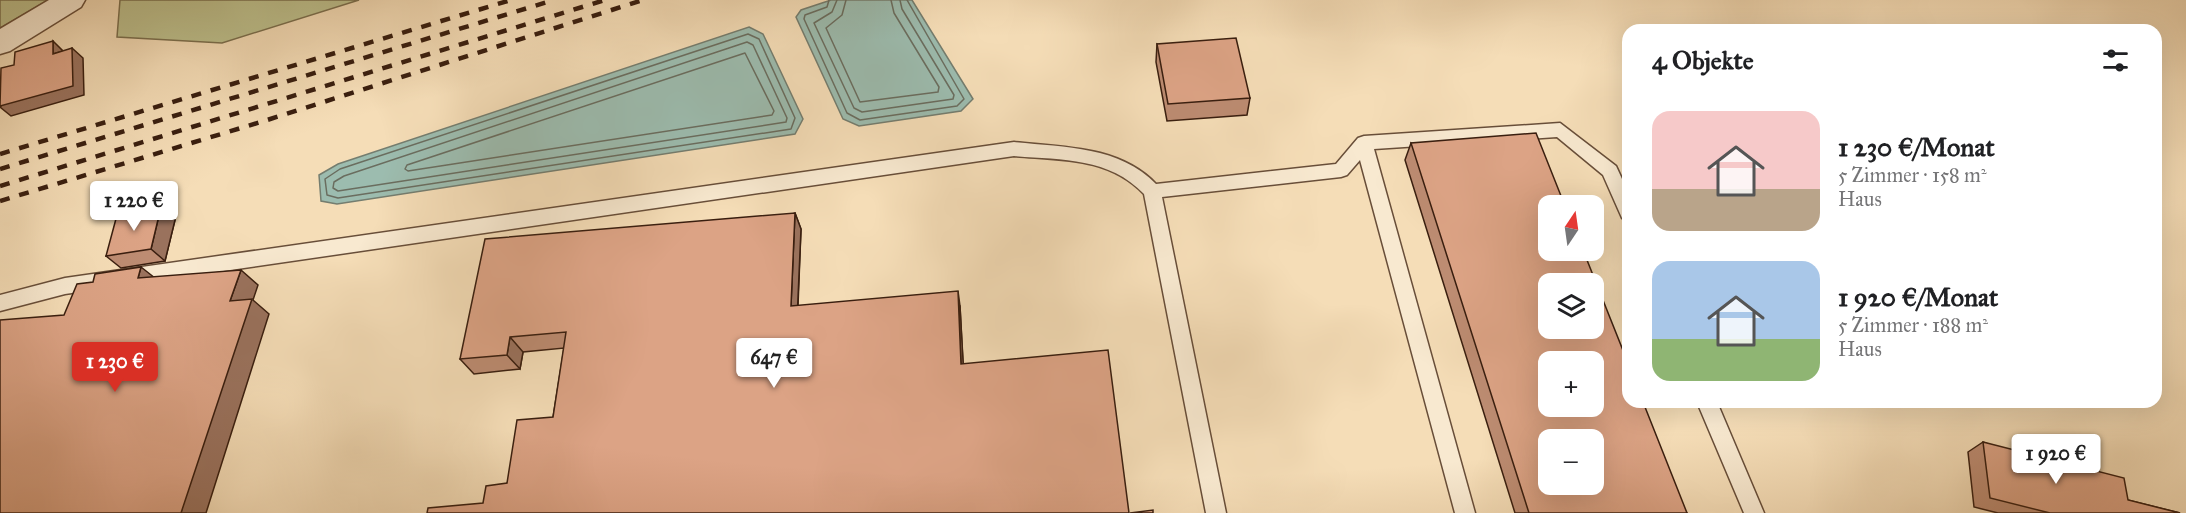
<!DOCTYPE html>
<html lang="de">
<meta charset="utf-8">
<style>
body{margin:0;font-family:"IM FELL Great Primer",serif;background:#f2f2f2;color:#202124;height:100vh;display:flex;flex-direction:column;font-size:22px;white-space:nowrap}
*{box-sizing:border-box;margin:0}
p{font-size:20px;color:#757577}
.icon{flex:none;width:33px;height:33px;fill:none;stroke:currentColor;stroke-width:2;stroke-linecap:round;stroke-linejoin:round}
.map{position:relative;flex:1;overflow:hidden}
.details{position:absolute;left:1622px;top:24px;width:540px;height:384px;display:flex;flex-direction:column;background:#fff;border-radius:18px;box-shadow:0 6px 24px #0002}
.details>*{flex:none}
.needle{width:39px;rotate:13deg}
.controls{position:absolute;left:1538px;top:195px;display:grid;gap:12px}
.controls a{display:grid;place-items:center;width:66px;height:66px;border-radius:12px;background:#fff;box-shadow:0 6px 24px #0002;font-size:30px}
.price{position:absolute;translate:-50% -51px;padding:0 14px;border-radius:6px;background:#fff;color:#222;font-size:20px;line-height:39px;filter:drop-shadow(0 2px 3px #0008)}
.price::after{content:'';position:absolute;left:50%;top:36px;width:18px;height:14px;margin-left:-9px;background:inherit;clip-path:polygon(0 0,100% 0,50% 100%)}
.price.on{background:#d93025;color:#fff}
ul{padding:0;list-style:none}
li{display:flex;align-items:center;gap:18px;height:150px;padding:0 30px}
li span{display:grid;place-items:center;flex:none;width:168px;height:120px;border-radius:18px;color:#555}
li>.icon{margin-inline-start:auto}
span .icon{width:72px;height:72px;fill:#fffc;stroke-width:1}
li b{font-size:26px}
h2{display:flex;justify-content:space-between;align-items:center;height:72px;padding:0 30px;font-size:26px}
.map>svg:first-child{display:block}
</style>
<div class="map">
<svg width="2186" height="513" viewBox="0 0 2186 513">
<rect width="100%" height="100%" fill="#f5ddb7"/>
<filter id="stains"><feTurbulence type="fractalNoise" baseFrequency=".00333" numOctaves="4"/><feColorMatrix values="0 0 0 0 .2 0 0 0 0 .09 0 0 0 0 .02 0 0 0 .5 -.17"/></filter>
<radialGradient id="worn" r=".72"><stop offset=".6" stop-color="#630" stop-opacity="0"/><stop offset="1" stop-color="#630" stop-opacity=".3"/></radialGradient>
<path fill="#bdc08d" stroke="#7b6f4e" stroke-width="1.5" d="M0,0H48L0,28Z
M120,0H359L222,43L117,37Z"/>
<path fill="#9cbcaf" stroke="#747d6f" stroke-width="1.5" d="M831,0H912L973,99L961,111L859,126L843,119L796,17L801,10Z
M749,27L763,34L803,119L795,134L337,204L321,201L319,175L338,164Z"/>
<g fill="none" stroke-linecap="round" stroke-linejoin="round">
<path stroke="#6a6d5f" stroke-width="1.5" d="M829,0L827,7L805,15L804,19L847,113L860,120L957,106L964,99L907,0
M837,0L832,12L814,23L854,108L862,112L953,99L954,95L902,9L900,0
M846,0L842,15L826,28L860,102L938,92L939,87L894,13L891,0
M748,34L759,39L795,118L791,129L338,198L327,195L325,179L340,169Z
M747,42L753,45L787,118L786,122L338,191L333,188L334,182L344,176Z
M745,53L774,111L772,115L408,171L405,169L407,165Z"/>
<g stroke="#684e39" stroke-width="3">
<path id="service" d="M1560,123L1616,166L1628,192V220L1622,218L1603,175L1557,137L1374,149L1475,513H1455L1360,160L1347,175L1341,177L1162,197L1226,513H1206L1144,194C1109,157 1061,160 1014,156L65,294L0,311V295L65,278L1014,142C1063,147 1120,146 1156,184L1336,164L1358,138L1364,136Z
M1697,402H1717L1764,513H1744Z"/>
</g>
<g stroke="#684e39" stroke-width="3">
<path id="minor" d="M49,0H85L81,7L10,51L0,54V29Z"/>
</g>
<use href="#service" fill="#f8e9d0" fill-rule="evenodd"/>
<use href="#minor" fill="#f8e9d0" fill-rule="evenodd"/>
<path stroke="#391e0f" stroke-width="4.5" stroke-dasharray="10 10" stroke-linecap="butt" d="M0,154L511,0
M0,169L554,0
M0,186L605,0
M0,201L264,121L643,0"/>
</g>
<path fill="#bd8c72" stroke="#391e0f" stroke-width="1.5" d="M1157,44L1250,98L1247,115L1167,121L1156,62Z
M1411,143L1687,513H1515L1405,160Z
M161,207L175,220L165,261L121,268L106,256Z
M795,213L801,229L798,306H960L963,363L483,503L507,483L553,417L564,348L523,352L520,369L474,374L460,359Z
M1983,442L2128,500L2180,513H1998L1974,507L1968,452Z"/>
<path fill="#9a725d" stroke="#391e0f" stroke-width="1.5" d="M53,41L63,51L53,54Z
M72,48L83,58L84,95L11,116L0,107Z
M161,207L175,220L165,261L151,249Z
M795,213L801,229L797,321L791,306Z
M141,267L160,282L138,278Z
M241,270L258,285L253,300L269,314L206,513H181L230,301Z
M958,291L960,306L964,378L961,364Z
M510,337L523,352L520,369L507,355Z"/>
<path fill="#dca385" stroke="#391e0f" stroke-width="1.5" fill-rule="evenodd" d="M1236,38L1250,98L1168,104L1157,44Z
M53,41V54L72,48L73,86L0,106L1,68L14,65L15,52Z
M1536,133L1565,206H1548V250H1583L1628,363V402H1643L1687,513H1529L1411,143ZM1548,284H1593V328H1548ZM1548,362H1593V406H1548ZM1548,440H1593V484H1548Z
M161,207L151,249L106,256L117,215Z
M795,213L791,306L958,291L961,364L1108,350L1129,513H427L428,508L483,503L486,486L507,483L517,420L553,417L566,332L510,337L507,355L460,359L485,239Z
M141,267L138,278L241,270L230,301L252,299L181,513H0V320L64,315L77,284L93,282L95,274Z
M1983,442L2124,478L2128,500L2180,513H2050L1990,498Z
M1153,510V513H1130Z"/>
<rect width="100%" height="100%" filter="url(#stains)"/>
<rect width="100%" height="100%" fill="url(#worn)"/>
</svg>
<div class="controls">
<a><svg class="needle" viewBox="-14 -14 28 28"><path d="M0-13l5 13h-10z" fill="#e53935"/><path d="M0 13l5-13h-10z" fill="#757577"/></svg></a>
<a><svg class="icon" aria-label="layers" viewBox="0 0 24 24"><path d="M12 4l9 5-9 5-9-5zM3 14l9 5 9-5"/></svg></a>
<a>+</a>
<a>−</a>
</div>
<b class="price" style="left:134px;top:232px">1 220 €</b>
<b class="price" style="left:774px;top:389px">647 €</b>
<b class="price on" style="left:115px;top:393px">1 230 €</b>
<b class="price" style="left:2056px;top:485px">1 920 €</b>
<section class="details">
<h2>4 Objekte<svg class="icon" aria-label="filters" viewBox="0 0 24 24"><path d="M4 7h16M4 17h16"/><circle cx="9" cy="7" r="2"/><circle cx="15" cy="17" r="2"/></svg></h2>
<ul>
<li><span style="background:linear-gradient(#f6c9c9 65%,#b9a48a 0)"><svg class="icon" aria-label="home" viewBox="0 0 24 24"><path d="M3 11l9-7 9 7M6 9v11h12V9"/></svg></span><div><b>1 230 €/Monat</b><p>5 Zimmer · 158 m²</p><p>Haus</p></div></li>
<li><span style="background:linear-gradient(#a9c7e8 65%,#8fb573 0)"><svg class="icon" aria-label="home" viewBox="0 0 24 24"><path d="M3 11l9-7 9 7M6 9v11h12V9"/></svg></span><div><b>1 920 €/Monat</b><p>5 Zimmer · 188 m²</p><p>Haus</p></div></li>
</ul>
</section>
</div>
